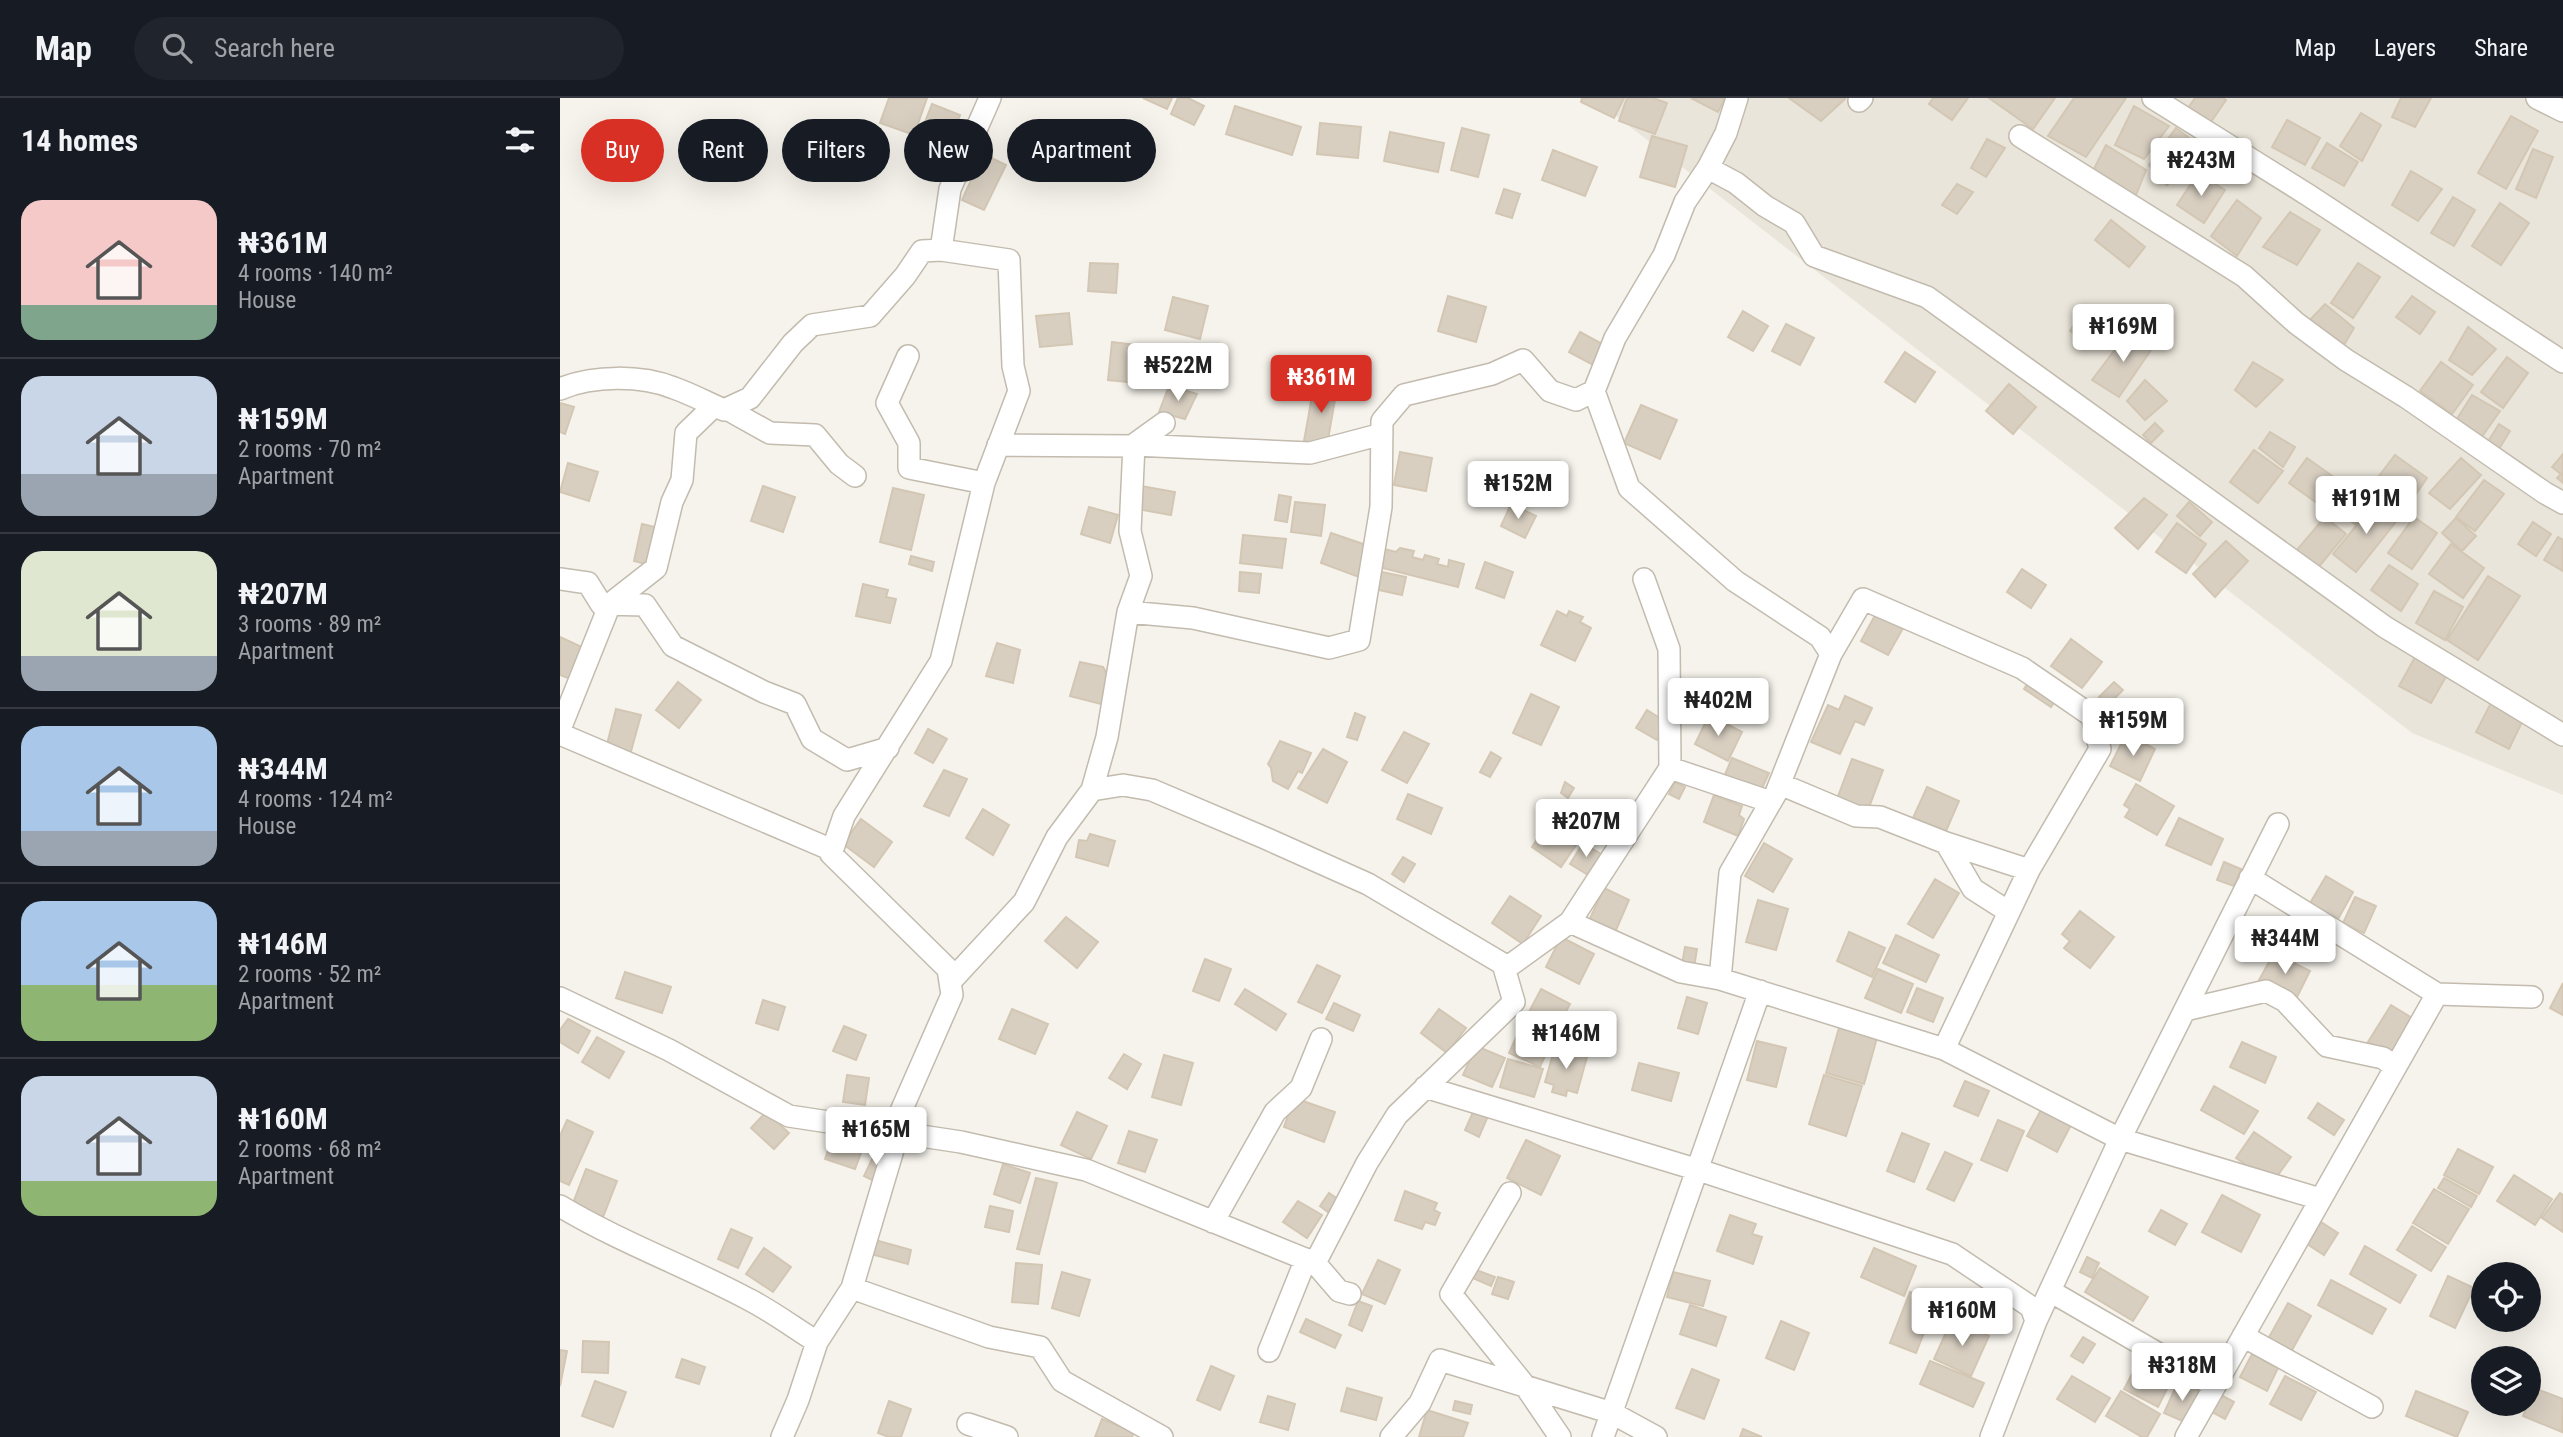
<!DOCTYPE html>
<meta charset="utf-8">
<style>
body{margin:0;font-family:"Roboto Condensed",sans-serif;background:#20242c;color:#f1f3f6;height:100vh;display:flex;flex-direction:column;font-size:26px;white-space:nowrap}
*{box-sizing:border-box;margin:0}
p{font-size:23px;color:#9ea1a6}
.icon{flex:none;width:38px;height:38px;fill:none;stroke:currentColor;stroke-width:2;stroke-linecap:round;stroke-linejoin:round}
.map{position:relative;flex:1;overflow:hidden}
.side{display:flex;flex-direction:column;background:#171b24;width:560px}
.side>*{flex:none}
.guide{position:absolute;left:21px;top:21px;width:665px;height:63px;display:flex;gap:14px}
.controls{position:absolute;left:1911px;top:1164px;display:grid;gap:14px}
.controls a{display:grid;place-items:center;width:70px;height:70px;border-radius:50%;background:#171b24;box-shadow:0 7px 28px #0002;font-size:35px}
.price{position:absolute;translate:-50% -60px;padding:0 16px;border-radius:7px;background:#fff;color:#222;font-size:23px;line-height:46px;filter:drop-shadow(0 2px 4px #0008)}
.price::after{content:'';position:absolute;left:50%;top:42px;width:21px;height:16px;margin-left:-10px;background:inherit;clip-path:polygon(0 0,100% 0,50% 100%)}
.price.current{background:#d93025;color:#fff}
ul{padding:0;list-style:none}
li{display:flex;align-items:center;gap:21px;height:175px;padding:0 21px}
li+li{border-top:2px solid #363941}
li span{display:grid;place-items:center;flex:none;width:196px;height:140px;border-radius:21px;color:#555}
li>.icon{margin-inline-start:auto}
span .icon{width:84px;height:84px;fill:#fffc;stroke-width:1}
li b{font-size:30px}
h2{display:flex;justify-content:space-between;align-items:center;height:84px;padding:0 21px;font-size:30px}
.chip{padding:0 24px;border-radius:32px;background:#171b24;box-shadow:0 7px 28px #0002;font-size:24px;line-height:63px}
.chip.current{background:#d93025;color:#fff}
header{display:flex;align-items:center;gap:42px;box-sizing:border-box;height:98px;padding:0 35px;background:#171b24;border-bottom:2px solid #363941}
header strong{font-size:33px}
nav{display:flex;gap:38px;margin-inline-start:auto;font-size:24px}
.search{width:490px;height:63px;background:#20242c;display:flex;align-items:center;gap:18px;box-sizing:border-box;padding:0 24px;border-radius:38px;color:#9ea1a6;font-size:26px}
main{display:flex;flex:1;min-height:0}
.map>svg:first-child{display:block}
</style>
<header>
<strong>Map</strong>
<div class="search"><svg class="icon" aria-label="search" viewBox="0 0 24 24"><circle cx="10" cy="10" r="6"/><path d="M15 15l6 6"/></svg>Search here</div>
<nav><a>Map</a><a>Layers</a><a>Share</a></nav>
</header>
<main>
<section class="side">
<h2>14 homes<svg class="icon" aria-label="filters" viewBox="0 0 24 24"><path d="M4 7h16M4 17h16"/><circle cx="9" cy="7" r="2"/><circle cx="15" cy="17" r="2"/></svg></h2>
<ul>
<li><span style="background:linear-gradient(#f6c9c9 75%,#7fa58c 0)"><svg class="icon" aria-label="home" viewBox="0 0 24 24"><path d="M3 11l9-7 9 7M6 9v11h12V9"/></svg></span><div><b>₦361M</b><p>4 rooms · 140 m²</p><p>House</p></div></li>
<li><span style="background:linear-gradient(#c9d6e8 70%,#9aa5b1 0)"><svg class="icon" aria-label="home" viewBox="0 0 24 24"><path d="M3 11l9-7 9 7M6 9v11h12V9"/></svg></span><div><b>₦159M</b><p>2 rooms · 70 m²</p><p>Apartment</p></div></li>
<li><span style="background:linear-gradient(#dfe7d0 75%,#9aa5b1 0)"><svg class="icon" aria-label="home" viewBox="0 0 24 24"><path d="M3 11l9-7 9 7M6 9v11h12V9"/></svg></span><div><b>₦207M</b><p>3 rooms · 89 m²</p><p>Apartment</p></div></li>
<li><span style="background:linear-gradient(#a9c7e8 75%,#9aa5b1 0)"><svg class="icon" aria-label="home" viewBox="0 0 24 24"><path d="M3 11l9-7 9 7M6 9v11h12V9"/></svg></span><div><b>₦344M</b><p>4 rooms · 124 m²</p><p>House</p></div></li>
<li><span style="background:linear-gradient(#a9c7e8 60%,#8fb573 0)"><svg class="icon" aria-label="home" viewBox="0 0 24 24"><path d="M3 11l9-7 9 7M6 9v11h12V9"/></svg></span><div><b>₦146M</b><p>2 rooms · 52 m²</p><p>Apartment</p></div></li>
<li><span style="background:linear-gradient(#c9d6e8 75%,#8fb573 0)"><svg class="icon" aria-label="home" viewBox="0 0 24 24"><path d="M3 11l9-7 9 7M6 9v11h12V9"/></svg></span><div><b>₦160M</b><p>2 rooms · 68 m²</p><p>Apartment</p></div></li>
</ul>
</section>
<div class="map">
<svg width="2003" height="1339" viewBox="0 0 2003 1339">
<rect width="100%" height="100%" fill="#f6f3ec"/>
<path fill="#eae5da" d="M1033,0H2003V697L1852,635Z"/>
<path fill="#d8cfc1" stroke="#d3c7b4" stroke-width="2" d="M329,0H367L354,37L320,25Z
M583,0H612L607,11Z
M618,0H628L644,8L634,27L611,16Z
M1022,0H1064L1054,20L1021,4Z
M1067,0H1093L1107,5L1095,36L1059,23Z
M1131,0H1165L1158,14Z
M1229,0H1284L1285,1L1261,23Z
M1373,0H1408L1392,22L1369,6Z
M1429,0H1495L1473,31Z
M1514,0H1566L1526,59L1488,38Z
M1635,0H1663L1666,2L1651,24L1628,10Z
M1841,0H1871L1855,29L1832,19Z
M372,6L400,17L390,43L362,32Z
M675,8L741,29L732,57L666,36Z
M1574,8L1609,28L1584,61L1555,47Z
M1801,15L1821,27L1802,63L1780,48Z
M1951,18L1978,33L1946,91L1918,75Z
M1727,22L1760,40L1745,67L1712,49Z
M760,25L801,29L798,60L757,56Z
M470,27L511,38L503,66L462,55Z
M902,30L929,37L918,79L891,72Z
M1616,30L1644,51L1607,87L1589,67Z
M830,34L884,45L878,74L824,63Z
M1092,38L1127,48L1115,89L1080,79Z
M1427,41L1445,50L1426,79L1411,70Z
M1767,45L1798,64L1784,88L1752,70Z
M1546,47L1586,72L1574,102L1533,73Z
M1973,51L1993,59L1976,100L1956,91Z
M993,52L1037,69L1025,98L982,82Z
M423,56L446,67L424,112L402,102Z
M1640,60L1649,67L1643,75L1634,69Z
M1851,73L1882,91L1858,123L1832,107Z
M1638,75L1665,92L1644,125L1617,107Z
M1397,86L1413,94L1397,116L1382,107Z
M944,91L960,96L952,120L936,115Z
M1893,99L1915,112L1894,148L1871,135Z
M1677,102L1701,120L1677,158L1651,138Z
M1940,105L1969,125L1941,167L1912,148Z
M1730,114L1760,132L1737,167L1703,149Z
M1551,122L1585,149L1569,169L1535,142Z
M530,165L558,166L556,195L528,193Z
M1798,165L1820,179L1793,220L1771,205Z
M888,198L926,209L916,244L878,233Z
M1852,198L1875,214L1860,236L1836,219Z
M613,199L648,208L640,241L605,232Z
M1765,206L1794,230L1781,252L1747,225Z
M1524,211L1547,225L1533,247L1510,233Z
M1183,213L1208,228L1193,253L1168,239Z
M509,215L512,246L480,249L476,218Z
M1226,226L1254,240L1240,267L1212,253Z
M1908,229L1936,251L1912,277L1889,262Z
M1569,233L1593,249L1559,299L1532,282Z
M1020,234L1044,247L1033,267L1009,254Z
M552,244L593,249L588,286L548,282Z
M1345,254L1375,274L1355,304L1325,284Z
M1947,259L1968,275L1943,310L1921,294Z
M1693,264L1723,282L1696,309L1675,292Z
M1881,264L1913,287L1892,316L1860,293Z
M1585,282L1607,303L1585,322L1567,303Z
M1449,286L1476,309L1453,336L1426,313Z
M754,287L777,290L767,347L744,343Z
M609,288L637,296L625,321L599,314Z
M1912,297L1940,313L1921,340L1893,327Z
M0,305L14,309L5,336L0,334Z
M1081,307L1117,322L1100,361L1064,345Z
M1595,325L1603,333L1591,345L1583,337Z
M1939,326L1950,333L1937,354L1926,347Z
M1710,334L1735,349L1723,369L1699,350Z
M1694,352L1723,373L1698,405L1670,384Z
M840,354L872,360L866,393L834,387Z
M2003,356V385L1997,380L2001,376L1992,369Z
M1835,357L1867,380L1849,406L1816,382Z
M1747,360L1775,380L1757,405L1729,385Z
M1901,360L1921,377L1890,411L1869,395Z
M8,365L38,374L29,403L0,394Z
M1796,382L1818,399L1796,427L1774,410Z
M1924,382L1944,396L1915,433L1896,419Z
M203,388L235,399L223,434L191,423Z
M581,388L615,394L611,417L577,411Z
M333,390L364,397L351,452L320,444Z
M719,397L731,399L727,424L715,422Z
M1584,400L1607,417L1578,451L1555,430Z
M1817,402L1839,420L1796,474L1773,456Z
M735,404L765,407L761,438L731,434Z
M1629,404L1652,424L1640,438L1617,418Z
M951,406L976,418L965,440L941,428Z
M529,409L558,417L550,445L521,436Z
M1765,419L1786,436L1757,471L1735,454Z
M1854,419L1877,435L1852,471L1828,455Z
M1896,420L1916,438L1902,453L1882,435Z
M1973,424L1991,436L1976,458L1958,446Z
M1617,425L1646,446L1626,475L1596,454Z
M82,426L99,430L90,467L74,463Z
M771,435L809,448L799,479L761,465Z
M683,437L726,441L722,470L680,465Z
M1998,439L2003,442V473L1984,462Z
M1666,443L1688,463L1655,499L1633,476Z
M1891,446L1924,470L1903,500L1869,476Z
M840,450L854,453L852,459L863,462L865,457L879,461L877,466L888,469L889,462L904,466L898,489L819,469L824,451L836,454Z
M351,458L374,464L372,473L349,466Z
M925,464L953,474L944,500L916,490Z
M1829,467L1858,486L1841,513L1811,492Z
M1462,471L1486,487L1471,510L1447,494Z
M817,473L846,479L842,497L814,491Z
M680,474L701,476L699,495L679,493Z
M1928,478L1960,498L1918,562L1887,542Z
M303,486L328,492L326,499L336,501L330,525L296,518Z
M1874,493L1903,509L1885,542L1856,525Z
M1319,510L1346,525L1328,557L1301,543Z
M997,513L1007,518L1009,513L1023,519L1020,524L1031,530L1015,563L981,547Z
M0,539L26,551L13,582L0,577Z
M1511,541L1542,564L1522,590L1491,568Z
M437,545L460,552L453,585L426,578Z
M1855,559L1887,577L1871,605L1839,588Z
M520,564L543,569L551,583L545,607L510,598Z
M1470,582L1497,600L1491,609L1464,591Z
M118,584L141,602L119,630L96,612Z
M1554,584L1563,592L1548,607L1539,599Z
M971,596L999,609L981,647L953,635Z
M1285,598L1312,610L1304,627L1295,623L1280,656L1251,644L1268,607L1279,612Z
M1934,599L1966,616L1949,651L1916,634Z
M56,611L81,617L70,657L46,650Z
M1087,612L1108,625L1097,642L1076,630Z
M795,615L805,619L797,642L787,639Z
M1149,617L1182,634L1168,663L1135,646Z
M368,631L387,641L373,665L355,655Z
M844,634L869,646L847,685L822,672Z
M1566,636L1595,651L1580,683L1550,668Z
M720,643L751,655L742,675L738,673L728,691L713,683L711,670L708,666Z
M763,651L787,664L767,705L738,690Z
M931,654L941,660L930,679L920,674Z
M1172,660L1209,675L1200,695L1164,679Z
M1292,661L1323,672L1308,712L1277,701Z
M384,672L407,681L389,718L364,708Z
M1005,684L1014,690L1008,700L1001,695Z
M1115,684L1125,689L1119,701L1109,696Z
M1576,686L1614,708L1597,737L1565,719L1570,711L1564,707Z
M1367,689L1399,703L1386,733L1353,720Z
M848,696L882,710L871,736L837,721Z
M1154,697L1182,708L1179,717L1184,721L1178,738L1144,724Z
M423,711L449,727L433,757L406,740Z
M1619,720L1663,741L1651,767L1606,747Z
M301,721L332,744L314,769L283,746Z
M988,725L1018,744L1001,769L972,749Z
M530,736L555,743L548,768L516,759L519,742L527,743Z
M1023,745L1041,756L1028,777L1010,766Z
M1204,745L1232,761L1213,794L1185,778Z
M843,759L855,766L844,784L832,776Z
M1664,764L1681,771L1674,788L1657,782Z
M1766,778L1793,794L1777,823L1749,807Z
M1375,781L1399,795L1373,840L1348,826Z
M1044,790L1069,802L1053,839L1027,827Z
M950,798L981,818L963,846L932,825Z
M1795,799L1816,808L1804,835L1783,825Z
M1198,802L1228,811L1216,852L1186,844Z
M1520,813L1554,839L1530,870L1504,850L1510,843L1502,836Z
M506,819L538,844L517,870L485,843Z
M1289,834L1325,850L1312,879L1277,863Z
M1336,837L1379,857L1366,884L1323,865Z
M1001,839L1034,856L1019,886L986,869Z
M1125,849L1137,851L1134,869L1122,867Z
M1714,855L1750,873L1736,901L1699,882Z
M645,861L671,871L659,903L633,893Z
M757,867L780,878L762,915L738,904Z
M1318,871L1353,886L1341,915L1305,900Z
M65,874L111,889L102,915L56,900Z
M2003,885V917L1990,910Z
M1357,890L1383,900L1373,924L1347,914Z
M685,891L726,916L716,932L675,906Z
M981,891L1010,906L998,929L969,914Z
M1127,899L1147,905L1138,936L1118,930Z
M203,902L225,909L218,932L196,925Z
M774,905L800,917L793,933L766,921Z
M1831,907L1857,923L1834,960L1808,944Z
M452,911L488,926L475,956L439,941Z
M879,911L906,930L887,955L861,935Z
M8,921L30,933L18,955L0,944V932Z
M963,924L994,938L980,969L949,955Z
M284,928L306,937L296,962L273,953Z
M1279,930L1317,940L1304,986L1266,975Z
M37,939L64,954L49,980L22,964Z
M1197,943L1226,950L1216,989L1187,982Z
M1682,944L1716,959L1705,985L1670,969Z
M916,948L945,960L932,989L903,977Z
M995,949L1027,959L1017,995L1007,992L1006,998L992,994L994,987L985,984Z
M564,956L581,966L567,991L549,980Z
M604,957L633,965L621,1007L592,999Z
M948,961L983,971L974,999L940,989Z
M1079,965L1119,975L1111,1003L1072,992Z
M287,977L309,980L305,1007L283,1004Z
M1264,977L1302,988L1286,1038L1249,1026Z
M1405,983L1429,993L1418,1018L1394,1008Z
M1654,988L1698,1013L1684,1036L1641,1012Z
M734,1000L775,1014L764,1044L724,1029Z
M1758,1005L1784,1022L1774,1037L1748,1020Z
M1482,1010L1512,1025L1497,1054L1467,1038Z
M914,1012L928,1018L919,1039L905,1032Z
M206,1014L229,1035L214,1051L191,1030Z
M517,1014L547,1028L531,1061L501,1047Z
M7,1022L33,1034L9,1087L0,1083V1038Z
M1438,1022L1464,1033L1447,1073L1421,1062Z
M569,1033L597,1042L585,1074L558,1065Z
M1694,1034L1731,1059L1712,1085L1676,1060Z
M1342,1035L1369,1046L1354,1084L1327,1073Z
M274,1037L304,1047L295,1071L265,1061Z
M966,1042L1000,1058L981,1097L947,1080Z
M1898,1051L1933,1069L1919,1096L1884,1077Z
M1385,1054L1412,1066L1394,1103L1367,1091Z
M315,1055L328,1061L316,1084L304,1078Z
M443,1066L470,1075L460,1105L434,1096Z
M26,1071L57,1083L43,1119L12,1108Z
M1954,1077L1992,1101L1975,1127L1937,1103Z
M476,1080L497,1085L479,1156L457,1151Z
M1884,1080L1917,1098L1911,1109L1878,1090Z
M1874,1091L1909,1111L1888,1146L1853,1125Z
M845,1093L877,1105L874,1112L880,1115L875,1127L865,1124L862,1131L835,1122Z
M769,1095L778,1101L768,1114L760,1108Z
M2000,1095L2003,1097V1134L1982,1120Z
M1662,1097L1700,1117L1681,1154L1642,1134Z
M738,1103L762,1117L747,1140L723,1124Z
M430,1108L453,1113L449,1134L425,1129Z
M1601,1112L1627,1126L1615,1147L1589,1133Z
M1170,1117L1196,1126L1192,1136L1202,1139L1193,1166L1157,1153Z
M1761,1124L1778,1135L1764,1157L1747,1146Z
M1852,1128L1886,1149L1871,1173L1837,1152Z
M171,1131L192,1140L178,1170L158,1161Z
M315,1142L351,1152L348,1166L311,1156Z
M1805,1148L1856,1177L1840,1205L1790,1176Z
M204,1150L231,1169L213,1194L186,1176Z
M1314,1150L1356,1168L1344,1198L1301,1179Z
M1527,1159L1539,1165L1532,1180L1520,1174Z
M818,1162L840,1172L825,1206L802,1196Z
M456,1165L482,1167L478,1206L452,1204Z
M911,1170L935,1179L931,1188L908,1178Z
M1540,1170L1588,1199L1573,1223L1525,1194Z
M502,1174L530,1182L519,1218L492,1210Z
M1113,1174L1150,1183L1143,1208L1107,1199Z
M1888,1178L1914,1190L1895,1230L1870,1218Z
M938,1179L954,1184L948,1201L932,1196Z
M1771,1182L1826,1211L1812,1236L1758,1207Z
M1350,1194L1376,1204L1356,1255L1330,1245Z
M798,1203L812,1208L802,1233L789,1227Z
M1728,1205L1751,1218L1731,1254L1708,1241Z
M1130,1207L1166,1219L1156,1248L1120,1236Z
M746,1221L781,1237L775,1250L740,1234Z
M1392,1221L1429,1238L1411,1278L1374,1261Z
M1221,1223L1249,1235L1234,1272L1206,1260Z
M1523,1239L1535,1246L1523,1265L1511,1258Z
M23,1243L49,1244L48,1275L22,1274Z
M0,1252L7,1253L0,1288Z
M1692,1256L1718,1270L1707,1293L1680,1279Z
M122,1261L145,1269L139,1286L116,1279Z
M1370,1263L1424,1285L1413,1309L1360,1286Z
M1579,1263L1612,1281L1598,1309L1564,1291Z
M651,1268L674,1278L660,1312L637,1302Z
M1132,1271L1159,1282L1144,1321L1116,1310Z
M1512,1278L1550,1300L1535,1324L1497,1301Z
M1725,1278L1756,1294L1741,1322L1710,1306Z
M35,1283L66,1294L53,1329L22,1318Z
M1618,1284L1641,1295L1627,1325L1604,1315Z
M787,1290L822,1300L816,1322L781,1313Z
M1974,1290L2003,1301L2002,1334L1963,1318Z
M1561,1293L1600,1316L1587,1339H1582L1546,1318Z
M1856,1293L1908,1314L1897,1339L1846,1318Z
M1659,1296L1674,1304L1665,1321L1650,1313Z
M708,1298L735,1306L728,1332L700,1324Z
M329,1303L351,1311L341,1339H329L318,1335Z
M895,1303L912,1307L910,1316L893,1312Z
M867,1312L908,1325L903,1339H859Z
M542,1321L574,1334L572,1339H535Z
M1183,1331L1202,1339H1180Z"/>
<g fill="none" stroke-linecap="round" stroke-linejoin="round">
<g stroke="#c2bbae" stroke-width="24">
<path id="minor" d="M1593,0L1748,97L2003,264
M1977,0L2003,13
M1299,3L1302,0
M1460,38L1684,178L1736,225L1786,262L1846,299L1985,395L2003,405
M1148,70L1166,35L1177,0
M348,258L327,305L349,345V370L424,385
M0,291C33,277 81,277 114,290C131,296 148,305 164,312L190,300L233,245L252,227L310,218L345,178L362,153L381,152
M167,311L210,335L255,337L279,366L295,378
M438,347L572,348L604,325
M0,481L28,485L41,506L85,507L113,548L204,594L235,606L252,641L287,662L328,650
M568,514L581,478L570,433L574,347L750,355L822,336
M1271,556L1260,539L1175,483L1069,390L1034,293L1055,240L1104,157L1125,104L1148,70L1176,85L1205,108L1234,125L1254,158L1367,199L1825,529L2003,637
M0,631L50,506L96,470L112,404L122,382L126,335L154,308
M0,636L272,752
M1110,670L1211,704
M1220,686L1296,718L1320,719L1386,745L1469,772
M1386,745L1413,791L1449,814
M1690,780L1877,896L1972,899
M1010,824L1121,874L1160,881L1384,951L1560,1041L1760,1101
M945,871L1010,824L1110,670L1109,551L1084,481
M1160,881L1170,775L1216,695L1271,556L1303,501L1462,570L1532,618L1540,651L1469,772L1384,951
M390,884L464,804L497,739L532,692
M0,900L109,952L229,1018L401,1044L526,1072L755,1165L807,1065L837,1017L954,904L943,866L808,786L705,740L592,692L563,687L532,692L547,639L568,514L633,520L769,550L799,542L821,409L822,323L844,297L932,276L963,262L990,293L1016,302L1034,293
M1625,912L1706,893L1725,903L1767,948L1823,960L1835,969
M865,989L1145,1074L1392,1156L1471,1209L1476,1223
M950,1095L891,1196L966,1289L1000,1339
M0,1108C60,1144 126,1168 188,1201C212,1213 234,1230 257,1244
M653,1124L715,1014L741,990L761,941
M755,1165L779,1193L790,1196
M292,1190L429,1239L480,1249L502,1283L602,1339
M1490,1193L1654,1288
M1683,1238L1812,1309
M709,1253L746,1161
M408,1326L447,1339
M222,1339L238,1302L257,1244L292,1190L338,1035V1020L392,897L388,871L271,756L284,718L381,563L424,385L459,293L453,268L449,162L381,152L390,91L430,0
M831,1339L860,1305L880,1262L1052,1315L1096,1339
M1043,1339L1200,893
M1431,1339L1476,1223L1560,1041L1718,726
M1626,1339L1877,896"/>
</g>
<use href="#minor" stroke="#fff" stroke-width="21"/>
</g>
</svg>
<div class="controls">
<a><svg class="icon" aria-label="locate" viewBox="0 0 24 24"><circle cx="12" cy="12" r="6"/><path d="M12 2v4M12 18v4M2 12h4M18 12h4"/></svg></a>
<a><svg class="icon" aria-label="layers" viewBox="0 0 24 24"><path d="M12 4l9 5-9 5-9-5zM3 14l9 5 9-5"/></svg></a>
</div>
<b class="price" style="left:1641px;top:100px">₦243M</b>
<b class="price" style="left:1563px;top:266px">₦169M</b>
<b class="price" style="left:618px;top:305px">₦522M</b>
<b class="price current" style="left:761px;top:317px">₦361M</b>
<b class="price" style="left:958px;top:423px">₦152M</b>
<b class="price" style="left:1806px;top:438px">₦191M</b>
<b class="price" style="left:1158px;top:640px">₦402M</b>
<b class="price" style="left:1573px;top:660px">₦159M</b>
<b class="price" style="left:1026px;top:761px">₦207M</b>
<b class="price" style="left:1725px;top:878px">₦344M</b>
<b class="price" style="left:1006px;top:973px">₦146M</b>
<b class="price" style="left:316px;top:1069px">₦165M</b>
<b class="price" style="left:1402px;top:1250px">₦160M</b>
<b class="price" style="left:1622px;top:1305px">₦318M</b>
<div class="guide">
<a class="chip current">Buy</a>
<a class="chip">Rent</a>
<a class="chip">Filters</a>
<a class="chip">New</a>
<a class="chip">Apartment</a>
</div>
</div>
</main>
